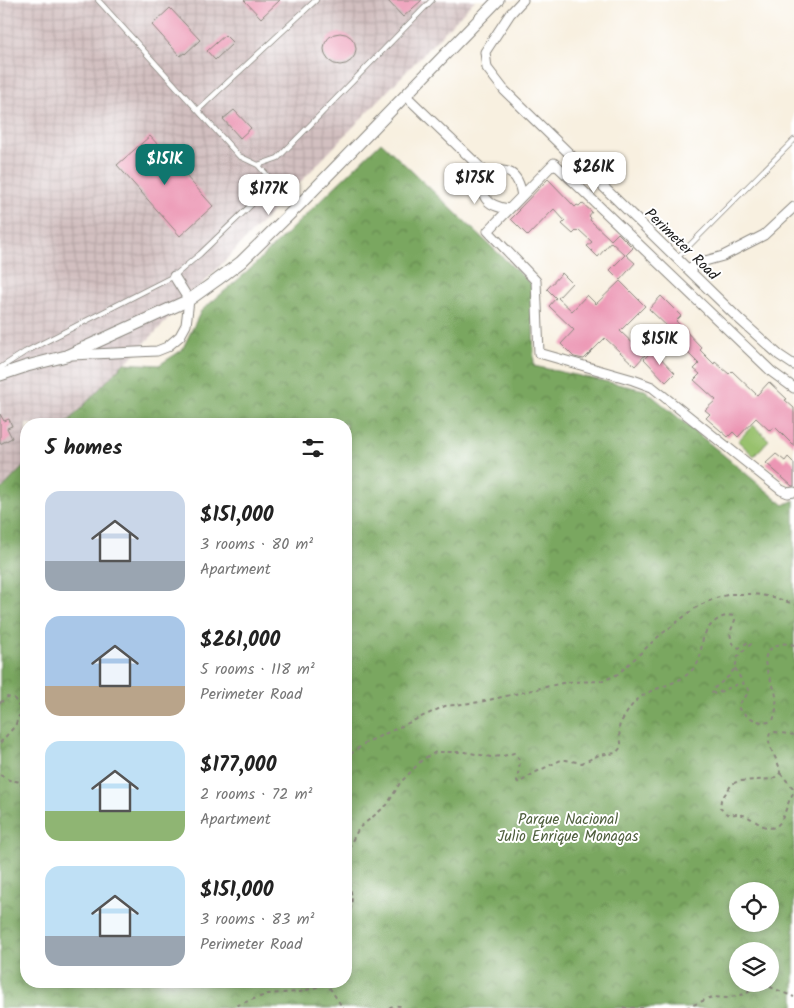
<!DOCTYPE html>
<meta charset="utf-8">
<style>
body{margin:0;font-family:Kalam,sans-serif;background:#f6f6f6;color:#222;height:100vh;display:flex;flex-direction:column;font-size:19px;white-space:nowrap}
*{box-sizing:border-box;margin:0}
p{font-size:16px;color:#767676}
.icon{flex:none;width:28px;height:28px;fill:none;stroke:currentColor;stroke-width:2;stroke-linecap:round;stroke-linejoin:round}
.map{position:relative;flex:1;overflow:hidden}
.details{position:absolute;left:20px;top:418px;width:332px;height:570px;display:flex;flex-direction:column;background:#fff;border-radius:20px;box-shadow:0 2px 8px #0003}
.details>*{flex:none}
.fabs{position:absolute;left:729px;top:882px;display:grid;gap:10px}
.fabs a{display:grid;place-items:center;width:50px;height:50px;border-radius:50%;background:#fff;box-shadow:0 2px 8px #0003;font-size:25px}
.price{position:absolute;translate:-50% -42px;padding:0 11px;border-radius:10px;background:#fff;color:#222;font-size:16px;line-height:32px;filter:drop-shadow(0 1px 2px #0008)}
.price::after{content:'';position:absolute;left:50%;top:30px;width:15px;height:11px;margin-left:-8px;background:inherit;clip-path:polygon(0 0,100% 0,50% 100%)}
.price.selected{background:#0f766e;color:#fff}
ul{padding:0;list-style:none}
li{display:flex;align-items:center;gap:15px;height:125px;padding:0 25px}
li span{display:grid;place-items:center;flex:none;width:140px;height:100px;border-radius:15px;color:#555}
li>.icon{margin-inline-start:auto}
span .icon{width:60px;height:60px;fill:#fffc;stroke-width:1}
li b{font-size:21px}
h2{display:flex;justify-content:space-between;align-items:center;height:60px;padding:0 25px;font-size:21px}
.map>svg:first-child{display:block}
</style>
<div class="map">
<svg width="794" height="1008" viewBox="0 0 794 1008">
<defs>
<pattern id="industrial-grid" width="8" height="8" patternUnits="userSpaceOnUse" patternTransform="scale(1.25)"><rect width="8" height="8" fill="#d2bfc0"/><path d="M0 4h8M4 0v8" fill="none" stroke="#b4a4a4"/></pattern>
<pattern id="forest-crowns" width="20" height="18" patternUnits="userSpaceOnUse" patternTransform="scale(1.25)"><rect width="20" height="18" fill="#7aa760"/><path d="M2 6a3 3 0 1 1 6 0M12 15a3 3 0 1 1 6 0" fill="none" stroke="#63874e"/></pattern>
</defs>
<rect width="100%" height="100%" fill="#fff"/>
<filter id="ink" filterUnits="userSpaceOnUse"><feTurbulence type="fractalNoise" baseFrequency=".02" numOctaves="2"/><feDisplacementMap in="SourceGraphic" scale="10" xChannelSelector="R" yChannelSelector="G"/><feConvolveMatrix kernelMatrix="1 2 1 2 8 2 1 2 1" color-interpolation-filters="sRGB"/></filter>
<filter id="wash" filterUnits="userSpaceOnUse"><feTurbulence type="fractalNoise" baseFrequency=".0096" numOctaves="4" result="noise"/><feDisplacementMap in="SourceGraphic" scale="20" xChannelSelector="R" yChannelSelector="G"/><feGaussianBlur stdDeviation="1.12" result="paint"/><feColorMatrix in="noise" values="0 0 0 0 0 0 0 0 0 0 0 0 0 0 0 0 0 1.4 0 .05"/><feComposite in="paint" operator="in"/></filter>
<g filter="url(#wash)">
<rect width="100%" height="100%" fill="#f8f0e0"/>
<path fill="url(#industrial-grid)" d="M0,0H475L219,267L66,424H26V464L0,491Z"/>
<path fill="#98c16d" stroke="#5a6e44" d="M753,425L769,440L754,456L738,441Z"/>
<path fill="url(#forest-crowns)" stroke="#4b623e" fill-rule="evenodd" d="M381,142L532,285L534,366L645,390L784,505L794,500V1008H0V491L26,464V981H346V424H66L124,363L159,365L182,350L201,311L247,272ZM738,891H770V924H738ZM738,951H770V984H738Z"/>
<g id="blocks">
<path fill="#ec96b4" d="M244,0H280L261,18Z
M387,0H422L403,17Z
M170,8L200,40L185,54L184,53L180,56L152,25Z
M324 49a16 16 0 1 1 32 0a16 16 0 1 1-32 0Z
M225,35L233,43L215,60L207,51Z
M234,110L251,128L240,138L223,119Z
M150,136L213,206L180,236L117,165Z
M548,179L575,207L577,205L579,206L582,203L592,212L589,216L591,218L590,220L611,240L618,233L633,248L626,255L635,263L620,280L610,270L625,255L611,242L598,257L587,246L592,242L579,230L577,232L576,231L573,234L562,224L565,221L554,209L528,236L511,219L519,211L518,210Z
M562,273L572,283L558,298L572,311L587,295L596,304L620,281L645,306L620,331L645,355L635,366L605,338L584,359L574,357L561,344L574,330L549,306L556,298L547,289Z
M661,296L681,316L676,321L702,348L700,350L714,364L715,362L729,374L732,371L757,395L769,382L787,399L785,400L794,408V446L775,427L770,431L756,418L738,437L733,432L728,437L706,418L710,414L705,410L716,400L694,380L700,374L694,369L699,364L670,335L673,332L649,309Z
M653,350L675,373L666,382L644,359Z
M0,414L4,421L9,419L12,426L7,428L12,438L0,444Z
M776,454L785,461L788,457L794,463V486H792L766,463Z"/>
</g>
</g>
<g filter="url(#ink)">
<use href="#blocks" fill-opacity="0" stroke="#8a867e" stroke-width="1"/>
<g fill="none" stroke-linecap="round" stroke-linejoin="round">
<g stroke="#8a867e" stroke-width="6">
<path id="service" d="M198,110L316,0
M258,165L278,158L432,0
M677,258L794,140
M0,368L25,352L174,276L200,254L274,183L258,165L239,156L98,0"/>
</g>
<g stroke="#8a867e" stroke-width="11">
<path id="minor" d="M523,0L510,14L485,52L487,68L504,90L739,319L779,355L794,365
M406,96L485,172
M485,172C478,196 486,206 509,209
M485,172C508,168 518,171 522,196
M688,269L698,263L723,256L764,235L794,207
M72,355L157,351L167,347L180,336L186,325L189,300L174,276
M794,388L772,372L554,163L488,231L536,281L539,353L633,380L652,387L781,490L788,493L794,492"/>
</g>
<g stroke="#8a867e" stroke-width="13">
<path id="tertiary" d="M0,375L27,366L66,356L189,300L217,280L241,262L303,201L498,0"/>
</g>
<path stroke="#8a867e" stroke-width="2" stroke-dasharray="4 4" stroke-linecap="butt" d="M735,668L743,683
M0,703L7,697L14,698L22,712
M794,735L775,732L770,733C765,748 780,759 780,773L773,779L739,781L732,784L721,800L720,808L727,814C732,815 737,813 743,815C755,818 770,838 781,821C786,812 788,800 794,792
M0,743L15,726L19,716L26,710
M346,761L352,753L365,743L445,706L480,702L567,682L603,681L618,674L659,636L681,619L698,606L716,598L731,594H754L772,597L794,604
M780,773L794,789
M0,775L9,780L21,782
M26,775C20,783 19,789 26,796
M346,864L351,843L359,828L387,805L400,783L423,759L436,752H465L491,757L503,756L514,753L520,761L517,781L519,783L534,773L561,760H566L582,763L599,755L616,753L621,747C622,739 617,732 620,724C622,720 625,716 628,711C645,683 674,691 694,668C702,660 700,650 703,639C706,627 720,613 734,616L735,620L730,633L732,643L739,648L748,642L751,644L738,656L735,668L729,676L712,690V692L715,694L738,684L743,683L749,690L746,696L739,704V709C747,717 763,727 773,720C776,713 777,705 776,697C775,681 753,658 775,646C781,643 787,643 794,645
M346,875C351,890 356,904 346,918
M325,981L343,1008
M229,1008L268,994L300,992L327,984
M389,1008C393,1005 400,1005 404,1008
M623,1008H643
M686,1008L712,997L726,998L745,994L756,988L770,987L794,997"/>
<use href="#service" stroke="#fff" stroke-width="4.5"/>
<use href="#minor" stroke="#fff" stroke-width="9"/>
<use href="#tertiary" stroke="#fff" stroke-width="11"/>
</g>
</g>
<g text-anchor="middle" stroke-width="4" stroke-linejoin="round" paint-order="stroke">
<g font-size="15" fill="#1c1c1c" stroke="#fff">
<text transform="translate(682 244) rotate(44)" y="5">Perimeter Road</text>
</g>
<g font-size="15" fill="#4e5e3c" stroke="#fff">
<text x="568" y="824">Parque Nacional<tspan x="568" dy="17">Julio Enrique Monagas</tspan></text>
</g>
</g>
</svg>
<div class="fabs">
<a><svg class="icon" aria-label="locate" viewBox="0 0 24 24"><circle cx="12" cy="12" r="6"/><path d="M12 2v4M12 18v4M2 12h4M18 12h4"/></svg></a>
<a><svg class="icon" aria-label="layers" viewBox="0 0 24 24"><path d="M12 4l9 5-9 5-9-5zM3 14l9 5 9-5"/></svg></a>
</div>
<b class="price selected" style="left:165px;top:186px">$151K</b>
<b class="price" style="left:594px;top:194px">$261K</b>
<b class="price" style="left:475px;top:205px">$175K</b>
<b class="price" style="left:269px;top:216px">$177K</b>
<b class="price" style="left:660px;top:366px">$151K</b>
<section class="details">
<h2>5 homes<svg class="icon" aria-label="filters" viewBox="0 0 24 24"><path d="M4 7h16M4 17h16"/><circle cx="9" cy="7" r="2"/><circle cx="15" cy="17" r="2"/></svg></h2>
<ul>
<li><span style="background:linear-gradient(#c9d6e8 70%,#9aa5b1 0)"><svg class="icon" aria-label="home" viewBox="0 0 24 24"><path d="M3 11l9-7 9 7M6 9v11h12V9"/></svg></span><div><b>$151,000</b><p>3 rooms · 80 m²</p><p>Apartment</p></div></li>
<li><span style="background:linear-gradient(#a9c7e8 70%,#b9a48a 0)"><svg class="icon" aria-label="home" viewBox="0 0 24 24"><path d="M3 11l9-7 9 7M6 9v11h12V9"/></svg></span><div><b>$261,000</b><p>5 rooms · 118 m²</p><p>Perimeter Road</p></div></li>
<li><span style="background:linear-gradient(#bfe0f5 70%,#8fb573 0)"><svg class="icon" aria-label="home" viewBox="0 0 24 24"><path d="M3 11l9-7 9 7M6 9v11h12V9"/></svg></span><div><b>$177,000</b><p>2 rooms · 72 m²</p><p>Apartment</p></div></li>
<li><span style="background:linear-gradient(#bfe0f5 70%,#9aa5b1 0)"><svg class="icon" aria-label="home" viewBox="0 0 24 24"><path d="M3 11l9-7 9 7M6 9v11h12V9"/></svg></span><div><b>$151,000</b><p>3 rooms · 83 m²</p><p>Perimeter Road</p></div></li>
</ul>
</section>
</div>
